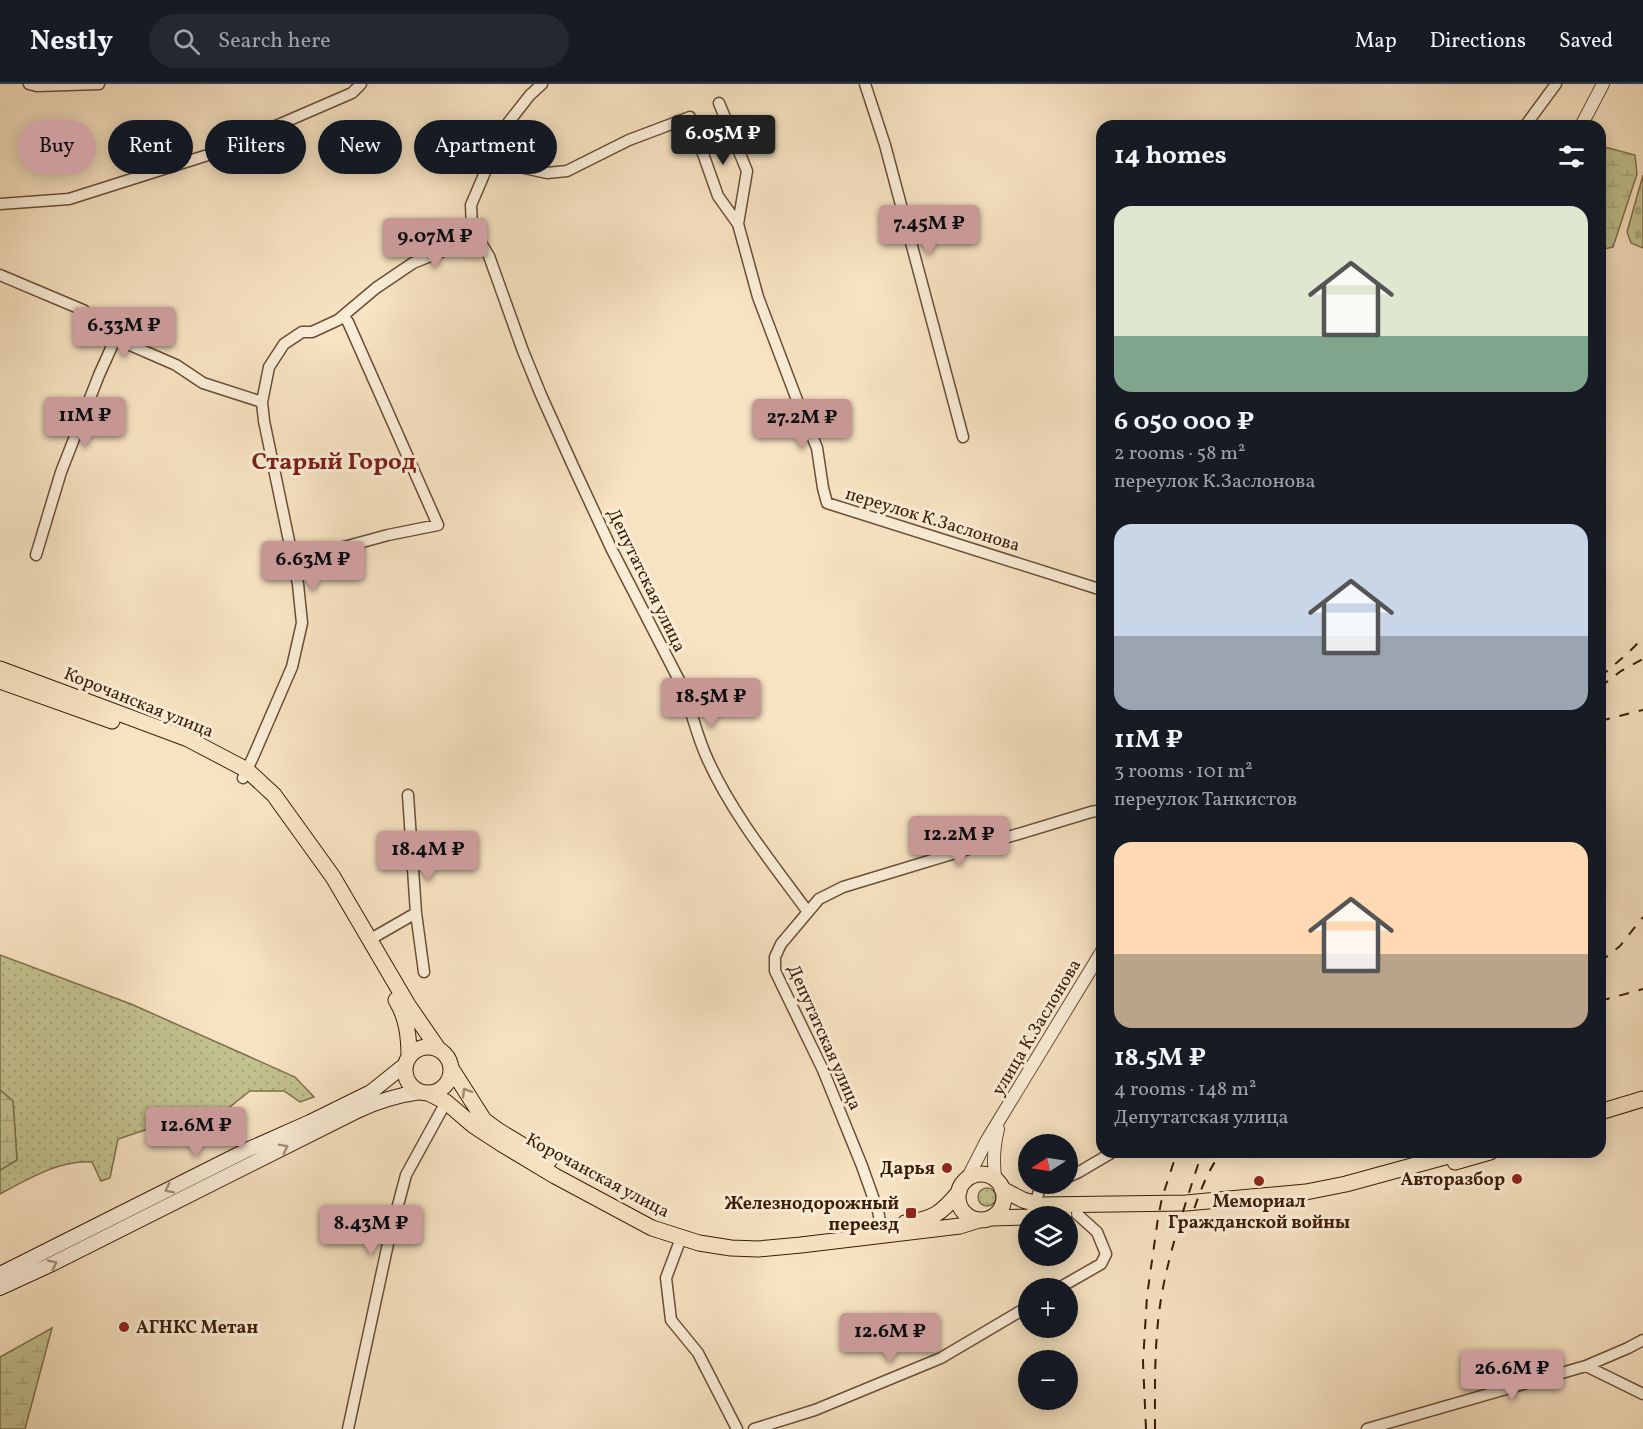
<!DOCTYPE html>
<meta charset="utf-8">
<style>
body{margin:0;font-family:Vollkorn,serif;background:#242831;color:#f1f3f6;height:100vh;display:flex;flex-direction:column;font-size:22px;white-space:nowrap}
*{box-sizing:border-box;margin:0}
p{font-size:20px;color:#9ea1a6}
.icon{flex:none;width:33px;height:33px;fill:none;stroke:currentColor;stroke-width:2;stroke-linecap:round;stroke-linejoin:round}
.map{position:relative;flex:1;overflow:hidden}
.sheet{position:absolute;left:1096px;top:36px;width:510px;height:1038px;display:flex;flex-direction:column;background:#171b24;border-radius:18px;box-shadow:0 3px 15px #0003}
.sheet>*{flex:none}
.top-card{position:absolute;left:18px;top:36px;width:570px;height:54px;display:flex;gap:12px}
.needle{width:39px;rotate:258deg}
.tools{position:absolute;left:1018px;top:1050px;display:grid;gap:12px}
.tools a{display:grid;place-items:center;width:60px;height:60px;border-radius:50%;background:#171b24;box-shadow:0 3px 15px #0003;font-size:30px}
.price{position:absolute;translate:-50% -51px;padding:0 14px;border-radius:6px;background:#c59692;color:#111;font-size:20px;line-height:39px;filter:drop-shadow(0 2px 3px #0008)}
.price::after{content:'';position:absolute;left:50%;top:36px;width:18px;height:14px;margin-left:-9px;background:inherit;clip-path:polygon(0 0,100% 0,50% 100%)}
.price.on{background:#222;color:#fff}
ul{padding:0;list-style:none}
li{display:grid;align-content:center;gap:12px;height:318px;padding:0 18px}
li span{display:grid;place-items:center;height:186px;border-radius:18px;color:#555}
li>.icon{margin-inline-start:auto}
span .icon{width:108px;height:108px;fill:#fffc;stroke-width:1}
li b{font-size:26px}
h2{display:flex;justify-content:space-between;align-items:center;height:72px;padding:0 18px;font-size:26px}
.chip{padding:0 21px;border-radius:27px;background:#171b24;box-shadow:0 3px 15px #0003;font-size:21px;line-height:54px}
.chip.on{background:#c59692;color:#111}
header{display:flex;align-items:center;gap:36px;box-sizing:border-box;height:84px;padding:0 30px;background:#171b24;border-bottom:2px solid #363941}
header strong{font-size:28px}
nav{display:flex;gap:33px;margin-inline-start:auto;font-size:21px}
.search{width:420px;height:54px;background:#242831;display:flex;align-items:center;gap:15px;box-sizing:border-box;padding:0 21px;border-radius:33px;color:#9ea1a6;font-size:22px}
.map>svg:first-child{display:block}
</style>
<header>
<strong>Nestly</strong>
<div class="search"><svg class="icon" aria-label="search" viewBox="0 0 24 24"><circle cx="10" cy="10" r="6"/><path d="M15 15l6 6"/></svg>Search here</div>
<nav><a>Map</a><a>Directions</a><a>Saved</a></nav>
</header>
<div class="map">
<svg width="1643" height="1345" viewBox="0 0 1643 1345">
<defs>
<pattern id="green-dots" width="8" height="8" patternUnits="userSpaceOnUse" patternTransform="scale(1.5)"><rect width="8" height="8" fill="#c2c28f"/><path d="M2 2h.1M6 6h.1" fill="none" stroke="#a8a67a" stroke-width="1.8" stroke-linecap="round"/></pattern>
<pattern id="wetland-marsh" width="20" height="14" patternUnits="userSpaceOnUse" patternTransform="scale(1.5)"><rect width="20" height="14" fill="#c2c28f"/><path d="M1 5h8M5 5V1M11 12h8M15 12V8" fill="none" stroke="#a8a67a"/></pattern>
<pattern id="cemetery-stones" width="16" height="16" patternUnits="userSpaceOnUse" patternTransform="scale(1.5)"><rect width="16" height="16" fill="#c2c28f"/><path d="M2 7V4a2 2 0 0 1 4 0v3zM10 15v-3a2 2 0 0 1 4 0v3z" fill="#a8a67a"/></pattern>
</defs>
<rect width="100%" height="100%" fill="#f7e3c2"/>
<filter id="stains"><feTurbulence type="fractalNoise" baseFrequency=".00333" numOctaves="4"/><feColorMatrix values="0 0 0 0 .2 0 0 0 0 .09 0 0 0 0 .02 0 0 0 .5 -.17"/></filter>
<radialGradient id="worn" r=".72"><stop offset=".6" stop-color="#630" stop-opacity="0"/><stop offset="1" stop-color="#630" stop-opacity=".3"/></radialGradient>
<path fill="url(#green-dots)" stroke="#7e6f4b" stroke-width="1.5" d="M0,871L131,920L295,993L314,1013L300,1018L284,1007H250L193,1052L180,1058L171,1046L151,1044L118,1055L110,1094L101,1097L92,1078C59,1076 28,1095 0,1110V1086L17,1076L13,1017L0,1006Z
M978 1113a9 9 0 1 1 18 0a9 9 0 1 1-18 0Z"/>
<path fill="url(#wetland-marsh)" stroke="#7e6f4b" stroke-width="1.5" d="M1601,62L1635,71L1637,90L1613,163L1604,165L1600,162Z
M0,1006L13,1017L17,1076L0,1086Z
M52,1244L25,1345H0V1273Z"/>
<path fill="url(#cemetery-stones)" stroke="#7e6f4b" stroke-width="1.5" d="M1643,91V164L1631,159L1627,148Z"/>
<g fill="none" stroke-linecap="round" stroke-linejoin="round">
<g stroke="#6a4e36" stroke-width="13">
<path id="minor" d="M29,0L37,2L99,0
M865,0L885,61L963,353
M719,19L747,87L738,140L758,213L797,316L817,364L823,404L827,419L1102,506
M1525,42L1556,0
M492,75L506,80L547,89L567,87L629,56L690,33L718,112L738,140
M0,120L69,115L211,70L352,9L361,0
M472,144L489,172L523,267L541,311L573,382L612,466L681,600C691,624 696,650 707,674C732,730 772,779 808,828L781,860L775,873V887L823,986L862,1082L878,1127L881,1142
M0,191L83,226L130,261L176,281L203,299L262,318
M36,471L61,388L99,291L117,251
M293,474L307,473L388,451L438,441L348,238L343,232
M243,694L253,673L292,583L302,539L298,500L264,337L262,318L269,283L284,260L302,248H312L338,236L376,204L413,179L448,165L460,158L472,144L471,121L504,44L530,11L542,0
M408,711L416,829L424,888
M808,828L819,815L843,803L1091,728L1102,726
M369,856L416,829
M1068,1093L1079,1088L1113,1068
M1035,1120L1040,1104L1051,1100
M681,1154L666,1194L671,1236L698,1269L737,1345
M1059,1204L1101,1180L1106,1170L1097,1148L1077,1130
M1586,1282L1643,1310
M348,1345L389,1155L406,1091L446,1018
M754,1345L815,1326L941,1274L1029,1222
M1367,1345L1586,1282L1628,1264L1643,1256"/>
</g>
<g stroke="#6a4e36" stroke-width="14">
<path id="tertiary" d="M1581,42L1603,0
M966,1097L987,1056L1102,867
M996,1097C992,1079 994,1062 998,1045"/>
</g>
<g stroke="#3b1c07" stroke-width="16">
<path id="secondary" d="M0,1190L249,1065L310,1038L371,1008L406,980
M0,1204L50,1181L357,1027C378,1017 398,1011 421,1008"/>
</g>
<g stroke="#3b1c07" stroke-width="17">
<path id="primary" d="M0,585L188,655L247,686L274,711L333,793L408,921L439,966
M0,597L112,637
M396,916C407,934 409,953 409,973
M405 986a23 23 0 1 1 46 0a23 23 0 1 1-46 0Z
M451,984L484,1036L499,1047L549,1077
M428,1009L446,1018L474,1042L500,1059L555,1092L652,1144L699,1159L731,1164L758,1165L801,1161L960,1142L979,1136
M1600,1028L1643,1015
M1455,1078L1490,1068
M958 1113a23 23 0 1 1 46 0a23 23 0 1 1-46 0Z
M1002,1105L1023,1116L1041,1121L1186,1119L1306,1108L1346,1100L1463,1068
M1031,1132L1064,1131
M991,1134L1029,1133
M905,1139C933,1135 941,1130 959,1108"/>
</g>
<use href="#minor" stroke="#faedd7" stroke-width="10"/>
<use href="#tertiary" stroke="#faedd7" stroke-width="12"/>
<use href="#secondary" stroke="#faedd7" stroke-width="14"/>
<use href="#primary" stroke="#f7e3c2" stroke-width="15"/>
<path stroke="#3b1c07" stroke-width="2" stroke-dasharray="10 10" stroke-linecap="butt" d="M1600,593L1627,570L1643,554
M1600,603L1621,587L1643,575
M1600,637L1643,626
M1600,878L1620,862L1643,833
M1600,917L1643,905
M1188,1143C1197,1117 1205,1089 1222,1068
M1146,1345L1143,1278L1147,1212L1158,1134L1162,1114L1177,1068
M1155,1345C1155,1302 1154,1258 1161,1215C1169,1166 1187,1116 1202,1068"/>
</g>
<defs><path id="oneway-chevron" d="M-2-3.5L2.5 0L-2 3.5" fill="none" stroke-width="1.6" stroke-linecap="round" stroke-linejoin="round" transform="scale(1.5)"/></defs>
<use stroke="#a2896e" href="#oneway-chevron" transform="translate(466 1008) rotate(-121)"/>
<g stroke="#a48f79">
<use href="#oneway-chevron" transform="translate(284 1064) rotate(-27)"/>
<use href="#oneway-chevron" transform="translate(169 1105) rotate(153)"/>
<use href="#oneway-chevron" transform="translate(53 1180) rotate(-26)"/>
</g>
<g fill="#8f2418" stroke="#faedd7" stroke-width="2">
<circle cx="947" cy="1084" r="6"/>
<circle cx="1517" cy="1095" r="6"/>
<circle cx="1259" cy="1097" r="6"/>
<rect x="905" y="1123" width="12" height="12" rx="3"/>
<circle cx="124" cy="1243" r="6"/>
</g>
<g text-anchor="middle" stroke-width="6" stroke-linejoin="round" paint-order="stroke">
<g font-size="18" fill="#3b1c07" stroke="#faedd7">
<text transform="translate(933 435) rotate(17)" y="6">переулок К.Заслонова</text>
<text transform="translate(647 496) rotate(64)" y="6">Депутатская улица</text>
<text transform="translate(139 618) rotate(22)" y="6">Корочанская улица</text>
<text transform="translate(1036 943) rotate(-59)" y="6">улица К.Заслонова</text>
<text transform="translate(825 953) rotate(66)" y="6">Депутатская улица</text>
<text transform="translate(598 1091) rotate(28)" y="6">Корочанская улица</text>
</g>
<g font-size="18" font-weight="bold" fill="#3b1c07" stroke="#faedd7" text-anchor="end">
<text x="935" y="1090">Дарья</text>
<text x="1505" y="1101">Авторазбор</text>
<text x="1259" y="1123" text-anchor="middle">Мемориал<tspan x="1259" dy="21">Гражданской войны</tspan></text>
<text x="899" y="1125">Железнодорожный<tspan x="899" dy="21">переезд</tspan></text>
<text x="136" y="1249" text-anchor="start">АГНКС Метан</text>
</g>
<g font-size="24" font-weight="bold" fill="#7a1f14" stroke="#faedd7">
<text x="334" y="385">Старый Город</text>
</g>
</g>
<rect width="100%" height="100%" filter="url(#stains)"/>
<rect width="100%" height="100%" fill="url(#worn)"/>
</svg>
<div class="tools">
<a><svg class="needle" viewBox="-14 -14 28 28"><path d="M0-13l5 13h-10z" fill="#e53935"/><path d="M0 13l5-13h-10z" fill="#9ea1a6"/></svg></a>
<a><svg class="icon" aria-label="layers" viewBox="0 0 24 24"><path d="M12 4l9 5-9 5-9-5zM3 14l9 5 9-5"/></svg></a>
<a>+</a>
<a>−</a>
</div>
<b class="price on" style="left:723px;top:82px">6.05M ₽</b>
<b class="price" style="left:929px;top:172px">7.45M ₽</b>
<b class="price" style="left:435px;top:185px">9.07M ₽</b>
<b class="price" style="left:124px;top:274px">6.33M ₽</b>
<b class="price" style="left:85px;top:364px">11M ₽</b>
<b class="price" style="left:802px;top:366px">27.2M ₽</b>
<b class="price" style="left:313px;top:508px">6.63M ₽</b>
<b class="price" style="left:711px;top:645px">18.5M ₽</b>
<b class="price" style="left:959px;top:783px">12.2M ₽</b>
<b class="price" style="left:428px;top:798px">18.4M ₽</b>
<b class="price" style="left:196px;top:1074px">12.6M ₽</b>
<b class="price" style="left:371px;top:1172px">8.43M ₽</b>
<b class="price" style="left:890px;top:1280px">12.6M ₽</b>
<b class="price" style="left:1512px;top:1317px">26.6M ₽</b>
<div class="top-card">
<a class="chip on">Buy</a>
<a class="chip">Rent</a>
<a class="chip">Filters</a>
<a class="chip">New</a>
<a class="chip">Apartment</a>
</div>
<section class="sheet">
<h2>14 homes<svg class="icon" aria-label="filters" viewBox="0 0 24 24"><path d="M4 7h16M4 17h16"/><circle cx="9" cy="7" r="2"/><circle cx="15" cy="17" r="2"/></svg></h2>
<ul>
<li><span style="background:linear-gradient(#dfe7d0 70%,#7fa58c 0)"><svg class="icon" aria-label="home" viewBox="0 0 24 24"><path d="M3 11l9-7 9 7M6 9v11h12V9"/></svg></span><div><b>6 050 000 ₽</b><p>2 rooms · 58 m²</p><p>переулок К.Заслонова</p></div></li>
<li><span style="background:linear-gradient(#c9d6e8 60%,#9aa5b1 0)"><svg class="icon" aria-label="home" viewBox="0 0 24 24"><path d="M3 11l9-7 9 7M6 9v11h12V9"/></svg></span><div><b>11M ₽</b><p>3 rooms · 101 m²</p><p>переулок Танкистов</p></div></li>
<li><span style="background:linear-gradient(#ffd9b3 60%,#b9a48a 0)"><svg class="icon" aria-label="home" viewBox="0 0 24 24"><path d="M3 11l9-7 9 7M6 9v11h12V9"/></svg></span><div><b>18.5M ₽</b><p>4 rooms · 148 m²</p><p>Депутатская улица</p></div></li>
</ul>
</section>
</div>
